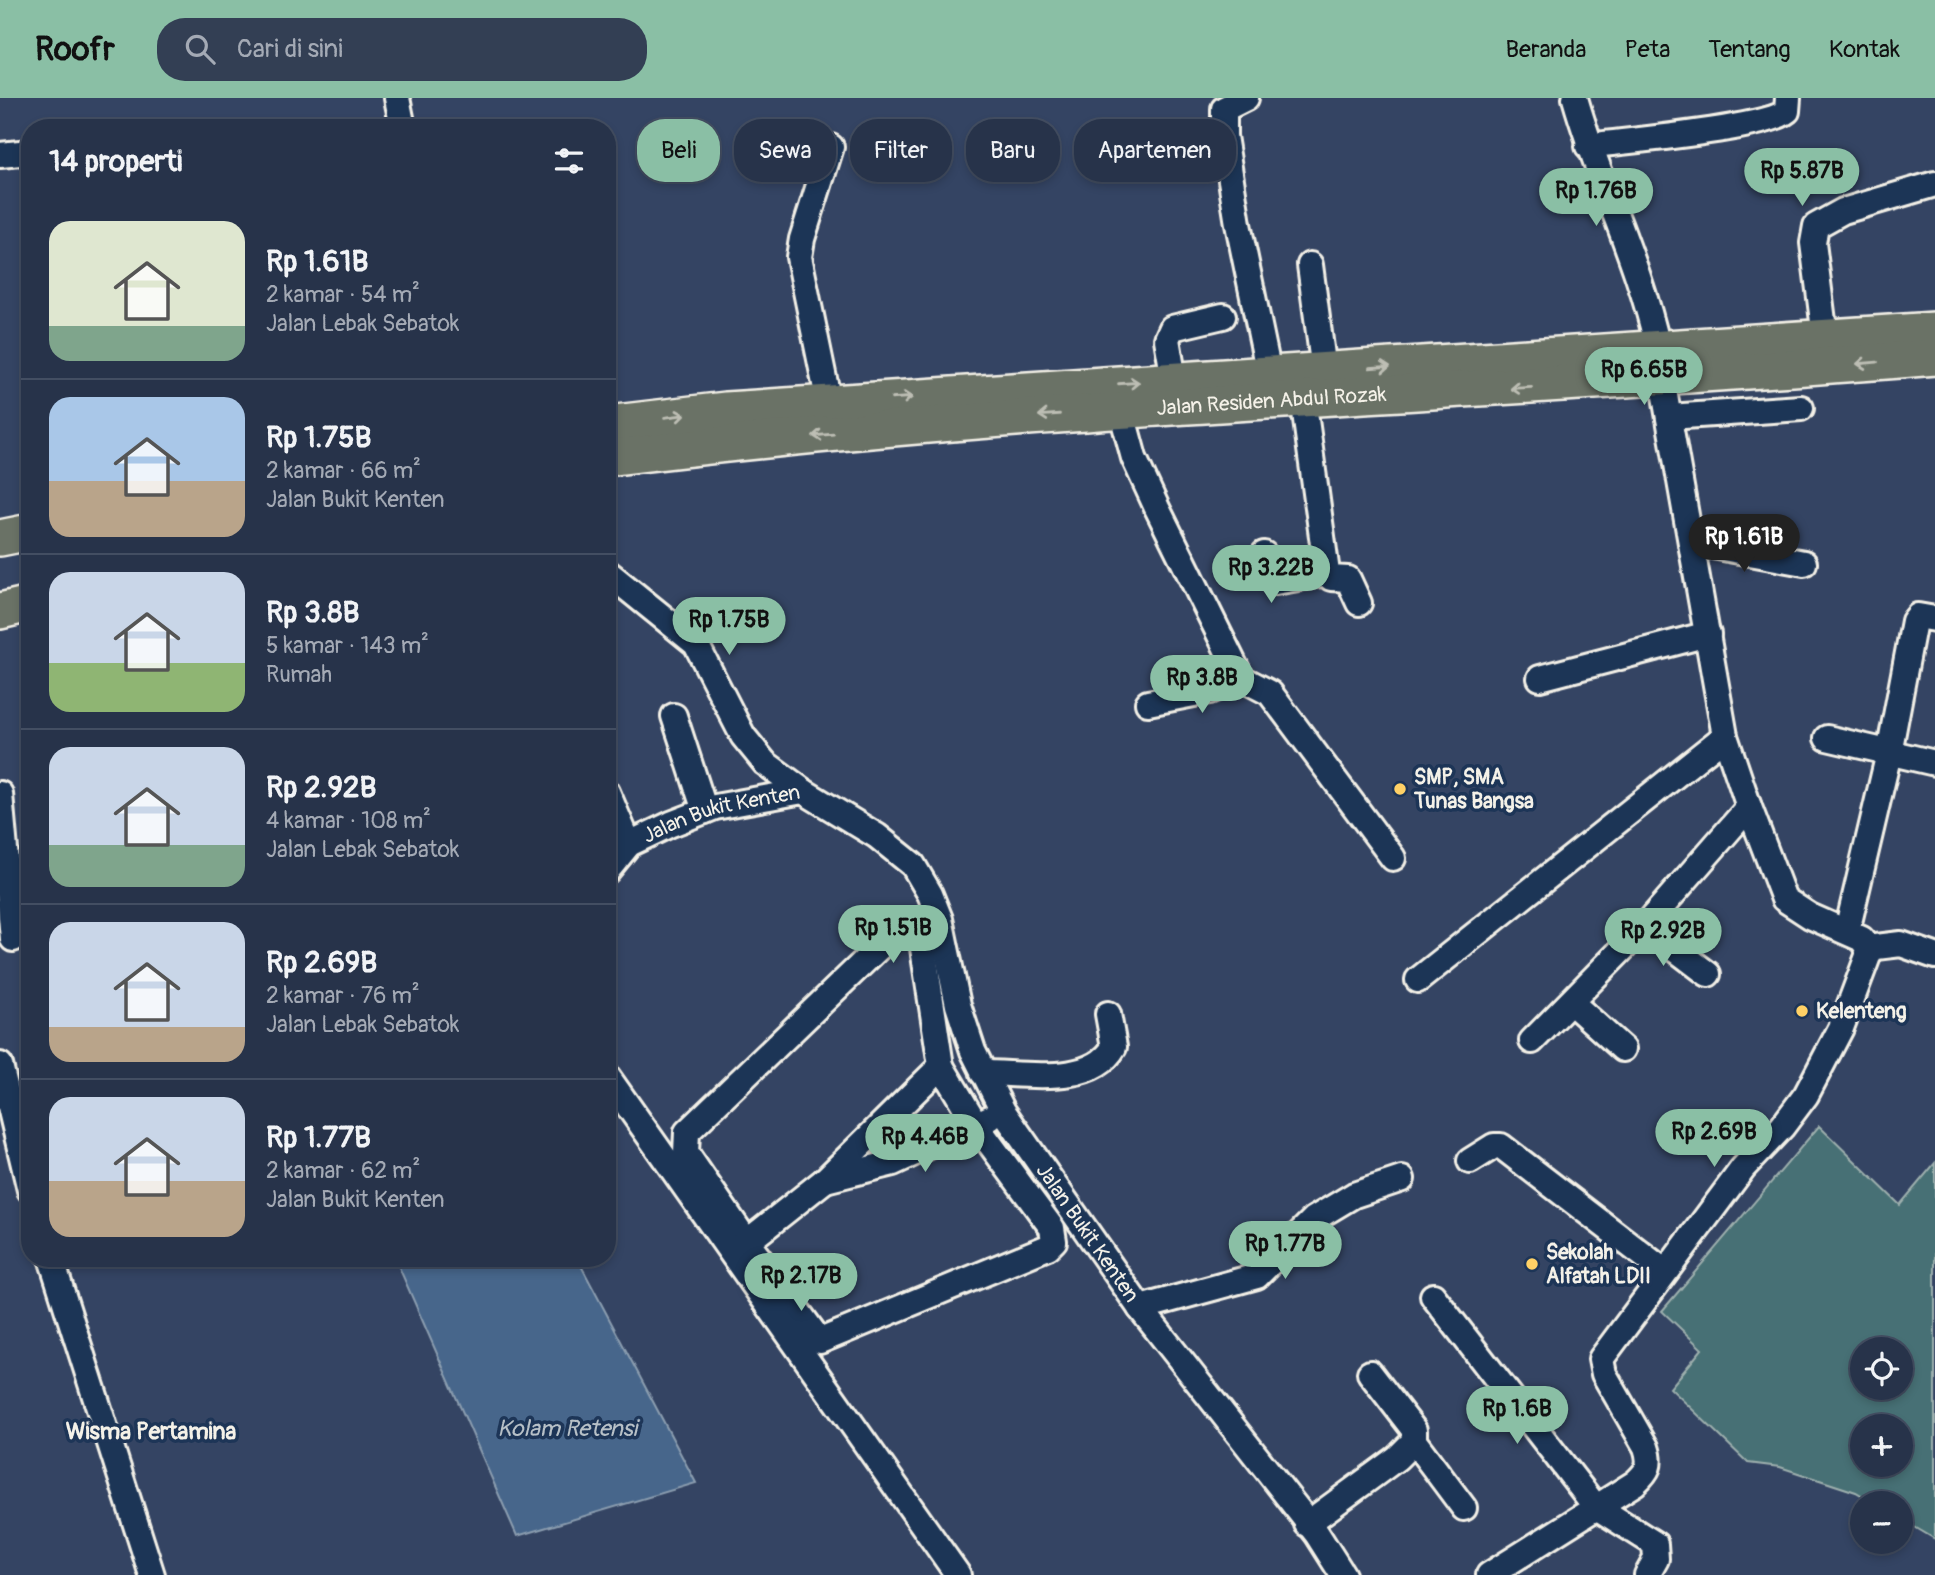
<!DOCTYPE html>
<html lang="id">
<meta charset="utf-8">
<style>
body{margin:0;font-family:Pangolin,sans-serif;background:#333f54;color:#f1f3f6;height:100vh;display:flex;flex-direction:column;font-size:26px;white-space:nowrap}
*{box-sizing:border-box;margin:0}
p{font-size:23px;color:#a4aab5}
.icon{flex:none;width:38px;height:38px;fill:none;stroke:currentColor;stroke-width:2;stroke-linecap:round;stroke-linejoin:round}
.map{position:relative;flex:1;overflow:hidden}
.details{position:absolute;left:21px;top:21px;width:595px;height:1148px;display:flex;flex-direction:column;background:#27334a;border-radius:28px;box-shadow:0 4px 10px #0003,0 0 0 2px #434e62}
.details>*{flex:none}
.hud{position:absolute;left:637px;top:21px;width:665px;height:63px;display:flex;gap:14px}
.tools{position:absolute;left:1850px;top:1239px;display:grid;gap:14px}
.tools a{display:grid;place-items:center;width:63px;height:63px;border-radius:50%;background:#27334a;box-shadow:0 4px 10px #0003,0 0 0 2px #434e62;font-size:35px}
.price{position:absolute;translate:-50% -60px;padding:0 16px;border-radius:24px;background:#8abfa5;color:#111;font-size:23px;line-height:46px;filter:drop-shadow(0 2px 4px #0008)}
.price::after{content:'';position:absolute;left:50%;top:42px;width:21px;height:16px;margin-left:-10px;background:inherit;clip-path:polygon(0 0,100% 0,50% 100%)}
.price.selected{background:#222;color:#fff}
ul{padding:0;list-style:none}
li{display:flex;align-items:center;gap:21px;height:175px;padding:0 28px}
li+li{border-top:2px solid #434e62}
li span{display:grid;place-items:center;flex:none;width:196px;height:140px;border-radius:21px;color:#555}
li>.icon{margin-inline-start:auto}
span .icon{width:84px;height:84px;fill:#fffc;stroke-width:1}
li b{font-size:30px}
h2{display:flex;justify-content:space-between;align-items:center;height:84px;padding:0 28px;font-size:30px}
.tag{padding:0 24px;border-radius:28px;background:#27334a;box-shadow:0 4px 10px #0003,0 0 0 2px #434e62;font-size:24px;line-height:63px}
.tag.selected{background:#8abfa5;color:#111}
header{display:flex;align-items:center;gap:42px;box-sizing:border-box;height:98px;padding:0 35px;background:#8abfa5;color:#111}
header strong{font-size:33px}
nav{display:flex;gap:38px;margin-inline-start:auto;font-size:24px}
.search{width:490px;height:63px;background:#333f54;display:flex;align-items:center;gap:18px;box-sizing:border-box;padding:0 24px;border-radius:28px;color:#a4aab5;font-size:26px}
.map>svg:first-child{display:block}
</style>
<header>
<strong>Roofr</strong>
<div class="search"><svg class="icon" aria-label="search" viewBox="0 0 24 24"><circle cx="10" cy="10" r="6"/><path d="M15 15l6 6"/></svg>Cari di sini</div>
<nav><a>Beranda</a><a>Peta</a><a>Tentang</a><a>Kontak</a></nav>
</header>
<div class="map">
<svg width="1935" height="1477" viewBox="0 0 1935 1477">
<rect width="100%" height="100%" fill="#344463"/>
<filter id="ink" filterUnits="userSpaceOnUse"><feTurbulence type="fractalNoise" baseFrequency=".0143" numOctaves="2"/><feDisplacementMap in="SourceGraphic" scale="14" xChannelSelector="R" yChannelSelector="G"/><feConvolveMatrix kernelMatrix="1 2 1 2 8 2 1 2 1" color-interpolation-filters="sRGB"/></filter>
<g filter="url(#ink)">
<path fill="#476f74" stroke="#9eb0ae" stroke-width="2" fill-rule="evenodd" d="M1819,1028L1900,1107L1935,1065V1441L1901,1421L1900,1405H1875L1856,1394L1780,1369L1748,1365L1670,1290L1702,1251L1662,1213ZM1862,1251H1900V1290H1862ZM1862,1328H1900V1367H1862Z"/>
<path fill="#46668b" stroke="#8c9eb0" stroke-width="2" d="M395,1160H577L696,1385L517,1438Z"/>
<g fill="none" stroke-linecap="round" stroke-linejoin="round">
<g stroke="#f4f1e8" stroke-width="30">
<g id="minor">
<path d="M397,0L403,30"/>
<path d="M1246,0L1224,11V38L1238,126L1269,276"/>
<path d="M1575,0C1599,85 1639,163 1658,250"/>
<path d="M1588,48C1624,43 1766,31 1787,13L1788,0"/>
<path d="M0,57L30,54"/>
<path d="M1310,167L1324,273"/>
<path d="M1825,239L1813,145L1816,128L1843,113L1935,86"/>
<path d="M1174,282L1167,241L1172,230L1223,218"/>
<path d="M1303,300L1327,475L1331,480L1348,481L1359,505"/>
<path d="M829,305L799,159L802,141L831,49"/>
<path d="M1121,312L1134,360L1157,410L1241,580L1270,595L1393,760"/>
<path d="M1669,319L1801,310"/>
<path d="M1691,444L1804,465"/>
<path d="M1264,456L1268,479L1275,484L1327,475"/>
<path d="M607,474L696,546L743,638L765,665L803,693"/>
<path d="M1540,580L1708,536"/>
<path d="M1148,605L1209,593L1241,580"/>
<path d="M674,618L705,713"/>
<path d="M1827,640L1935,665"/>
<path d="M607,694L629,746"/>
<path d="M0,696L13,841"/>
<path id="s1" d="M607,773L629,746L671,726L715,709L803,693L877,738L913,767L930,796L940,821L958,907L973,953L1003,1013L1140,1210L1317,1436L1343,1477"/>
<path d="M1645,828L1708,876"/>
<path d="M912,829L921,837L941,968L825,1082L747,1144L686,1055L687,1034L897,832Z"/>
<path d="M1847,833L1889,655L1914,523L1918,518L1935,521"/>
<path d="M1868,850L1901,846L1935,858"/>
<path d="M1418,882L1725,638"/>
<path d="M1572,905L1623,951"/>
<path d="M1532,943L1645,828L1749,709"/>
<path d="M0,967L30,1092"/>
<path d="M983,975C1023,975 1091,989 1114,949L1108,916"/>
<path d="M607,978L958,1477"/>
<path d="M1470,1063L1494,1048H1501L1664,1173"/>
<path d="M825,1082L893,1065L990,1020"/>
<path d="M734,1152L747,1144L820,1243L1048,1149L1054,1143L1052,1130L977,1028L941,968"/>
<path d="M51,1160L152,1477"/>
<path d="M1433,1198L1595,1408L1655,1446L1656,1461L1647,1477"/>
<path d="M1140,1210L1257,1178L1314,1121L1354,1097L1402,1081"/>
<path d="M1414,1343L1464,1410"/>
<path d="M1307,1426L1397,1360L1414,1343V1332L1370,1275"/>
<path d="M1489,1477L1635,1385C1648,1373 1652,1367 1646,1349L1604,1276L1601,1261L1743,1070L1782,1029L1806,997L1841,930L1868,858V850L1862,841L1810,818L1784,801L1749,709L1725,638L1662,281"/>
</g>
</g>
<g stroke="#f4f1e8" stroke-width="40">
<g id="highway">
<path d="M607,326L726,312L1935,232"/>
<path id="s2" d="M607,360C1048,305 1493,296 1935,259"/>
<path d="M0,440L30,434"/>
<path d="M0,513L30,506"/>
</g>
</g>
<use href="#minor" stroke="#1d3557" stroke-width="24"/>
<use href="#highway" stroke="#6a7266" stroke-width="35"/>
</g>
<defs><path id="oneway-shaft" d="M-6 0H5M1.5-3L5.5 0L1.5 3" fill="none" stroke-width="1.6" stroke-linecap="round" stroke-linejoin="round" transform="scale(1.75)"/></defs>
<g stroke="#bdbeb4">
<use href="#oneway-shaft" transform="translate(1867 265) rotate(175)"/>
<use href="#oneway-shaft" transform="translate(1380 269) rotate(-4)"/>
<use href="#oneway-shaft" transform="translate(1129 285) rotate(-4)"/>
<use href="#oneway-shaft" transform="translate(1521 290) rotate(177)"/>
<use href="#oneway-shaft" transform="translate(902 300) rotate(-4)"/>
<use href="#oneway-shaft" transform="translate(1049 317) rotate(176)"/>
<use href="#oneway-shaft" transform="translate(675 318) rotate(-7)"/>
<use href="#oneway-shaft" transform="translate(823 337) rotate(175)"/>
</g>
</g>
<g fill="#ffd166" stroke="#1d3557" stroke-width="2.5">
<circle cx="1400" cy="691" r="7"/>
<circle cx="1802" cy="913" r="7"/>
<circle cx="1532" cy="1166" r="7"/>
</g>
<g text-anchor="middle" stroke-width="7" stroke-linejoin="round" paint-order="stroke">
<g font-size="21" fill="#f4f1e8" stroke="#1d3557">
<text dy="7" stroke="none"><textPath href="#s2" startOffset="667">Jalan Residen Abdul Rozak</textPath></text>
<text dy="7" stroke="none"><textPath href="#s1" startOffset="133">Jalan Bukit Kenten</textPath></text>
<text dy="7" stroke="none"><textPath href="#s1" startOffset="763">Jalan Bukit Kenten</textPath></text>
</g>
<g font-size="21" font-weight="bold" fill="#f4f1e8" stroke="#1d3557" text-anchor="start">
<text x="1414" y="686">SMP, SMA<tspan x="1414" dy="24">Tunas Bangsa</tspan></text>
<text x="1816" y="920">Kelenteng</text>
<text x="1546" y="1161">Sekolah<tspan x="1546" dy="24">Alfatah LDII</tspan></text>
</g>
<g font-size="23" font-style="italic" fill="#b7c0c7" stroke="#1d3557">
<text x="567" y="1338">Kolam Retensi</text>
</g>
<g font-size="23" font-weight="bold" fill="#f4f1e8" stroke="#1d3557">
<text x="151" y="1341">Wisma Pertamina</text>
</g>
</g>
</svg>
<div class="tools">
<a><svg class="icon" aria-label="locate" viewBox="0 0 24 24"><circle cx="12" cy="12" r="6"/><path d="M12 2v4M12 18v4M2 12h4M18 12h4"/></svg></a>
<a>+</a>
<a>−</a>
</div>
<b class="price" style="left:1802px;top:110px">Rp 5.87B</b>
<b class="price" style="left:1596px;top:130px">Rp 1.76B</b>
<b class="price" style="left:1644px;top:309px">Rp 6.65B</b>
<b class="price selected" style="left:1744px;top:476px">Rp 1.61B</b>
<b class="price" style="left:1271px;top:507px">Rp 3.22B</b>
<b class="price" style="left:729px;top:559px">Rp 1.75B</b>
<b class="price" style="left:1202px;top:617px">Rp 3.8B</b>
<b class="price" style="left:893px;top:867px">Rp 1.51B</b>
<b class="price" style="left:1663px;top:870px">Rp 2.92B</b>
<b class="price" style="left:1714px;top:1071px">Rp 2.69B</b>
<b class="price" style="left:925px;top:1076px">Rp 4.46B</b>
<b class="price" style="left:1285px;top:1183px">Rp 1.77B</b>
<b class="price" style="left:801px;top:1215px">Rp 2.17B</b>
<b class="price" style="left:1517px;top:1348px">Rp 1.6B</b>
<div class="hud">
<a class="tag selected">Beli</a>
<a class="tag">Sewa</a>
<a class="tag">Filter</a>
<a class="tag">Baru</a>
<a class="tag">Apartemen</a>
</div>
<section class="details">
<h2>14 properti<svg class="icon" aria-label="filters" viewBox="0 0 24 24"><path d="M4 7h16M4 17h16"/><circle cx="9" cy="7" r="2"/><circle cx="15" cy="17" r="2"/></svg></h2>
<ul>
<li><span style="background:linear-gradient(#dfe7d0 75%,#7fa58c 0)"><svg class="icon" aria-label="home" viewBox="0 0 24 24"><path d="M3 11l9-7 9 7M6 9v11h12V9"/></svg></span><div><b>Rp 1.61B</b><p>2 kamar · 54 m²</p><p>Jalan Lebak Sebatok</p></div></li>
<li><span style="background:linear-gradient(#a9c7e8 60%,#b9a48a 0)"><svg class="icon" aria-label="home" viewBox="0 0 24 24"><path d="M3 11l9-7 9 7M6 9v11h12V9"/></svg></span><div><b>Rp 1.75B</b><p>2 kamar · 66 m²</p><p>Jalan Bukit Kenten</p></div></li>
<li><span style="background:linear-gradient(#c9d6e8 65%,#8fb573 0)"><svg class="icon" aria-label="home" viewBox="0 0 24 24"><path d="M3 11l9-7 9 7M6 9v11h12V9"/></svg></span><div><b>Rp 3.8B</b><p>5 kamar · 143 m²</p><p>Rumah</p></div></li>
<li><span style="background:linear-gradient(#c9d6e8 70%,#7fa58c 0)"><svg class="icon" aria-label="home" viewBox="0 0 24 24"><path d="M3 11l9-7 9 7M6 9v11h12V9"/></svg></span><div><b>Rp 2.92B</b><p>4 kamar · 108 m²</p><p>Jalan Lebak Sebatok</p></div></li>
<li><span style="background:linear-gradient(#c9d6e8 75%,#b9a48a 0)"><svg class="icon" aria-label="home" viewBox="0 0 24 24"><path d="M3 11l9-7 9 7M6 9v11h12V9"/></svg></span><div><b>Rp 2.69B</b><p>2 kamar · 76 m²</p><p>Jalan Lebak Sebatok</p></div></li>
<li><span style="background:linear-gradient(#c9d6e8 60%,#b9a48a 0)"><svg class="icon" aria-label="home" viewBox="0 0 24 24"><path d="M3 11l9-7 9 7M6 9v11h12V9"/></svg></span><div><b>Rp 1.77B</b><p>2 kamar · 62 m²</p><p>Jalan Bukit Kenten</p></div></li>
</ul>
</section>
</div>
